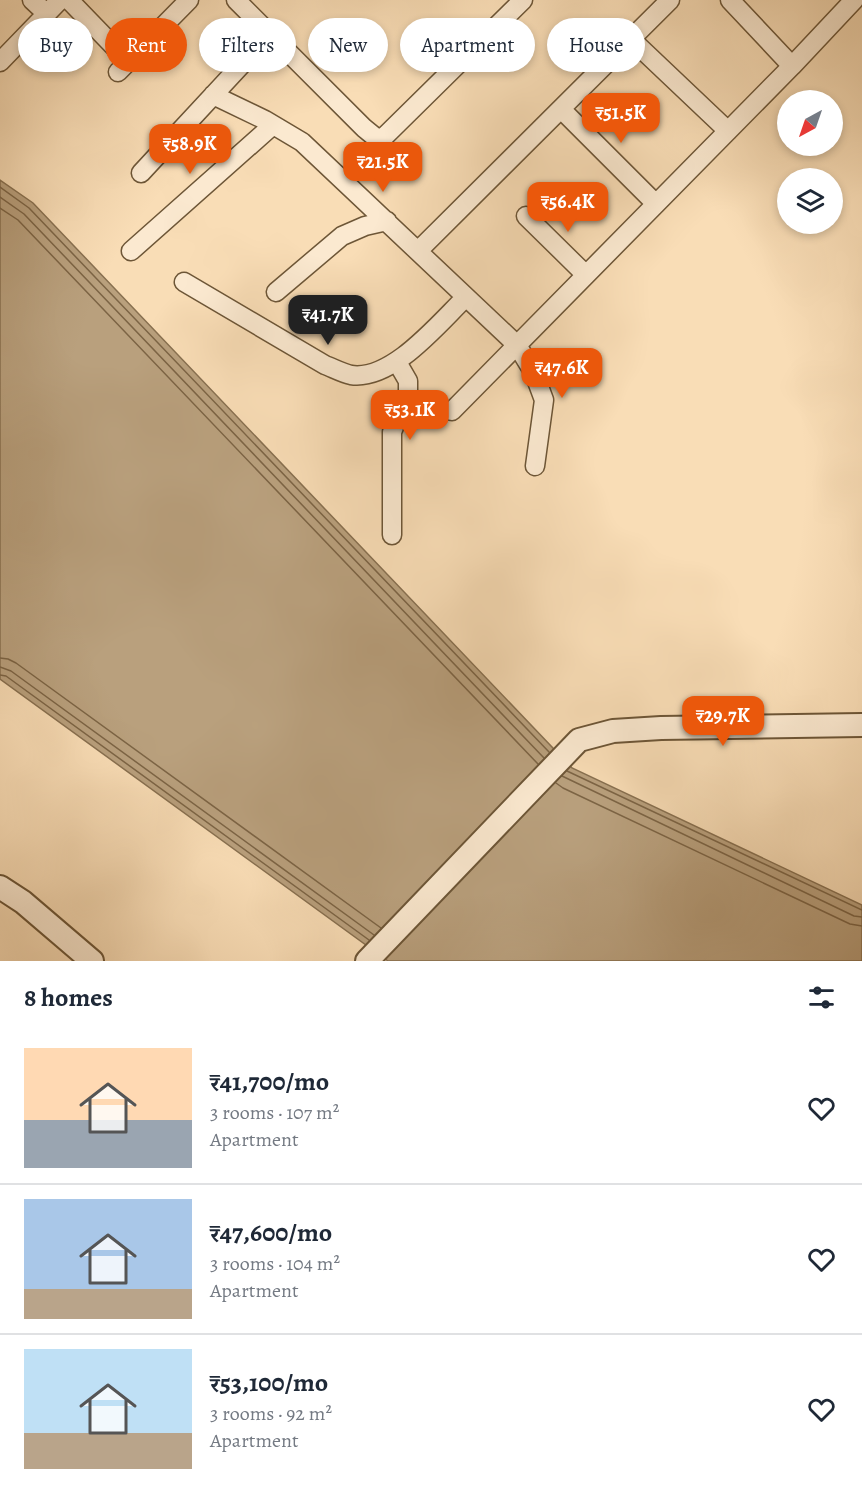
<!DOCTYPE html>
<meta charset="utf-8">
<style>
body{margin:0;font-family:Alegreya,serif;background:#f6f6f7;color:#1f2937;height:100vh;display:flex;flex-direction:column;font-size:22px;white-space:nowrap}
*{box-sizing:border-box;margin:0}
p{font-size:20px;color:#747a83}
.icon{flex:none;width:33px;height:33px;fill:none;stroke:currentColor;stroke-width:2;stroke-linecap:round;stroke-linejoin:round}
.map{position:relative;height:961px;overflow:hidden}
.drawer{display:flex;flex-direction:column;background:#fff;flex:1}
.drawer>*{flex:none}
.guide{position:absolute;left:18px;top:18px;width:826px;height:54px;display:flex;gap:12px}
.needle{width:39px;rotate:220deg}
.tools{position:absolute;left:777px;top:90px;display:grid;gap:12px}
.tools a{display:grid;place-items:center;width:66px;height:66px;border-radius:50%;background:#fff;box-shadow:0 3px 9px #0003;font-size:30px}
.price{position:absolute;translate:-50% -51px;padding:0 14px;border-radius:12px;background:#ea580c;color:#fff;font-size:20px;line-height:39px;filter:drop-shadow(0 2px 3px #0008)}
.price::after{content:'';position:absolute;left:50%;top:36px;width:18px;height:14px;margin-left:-9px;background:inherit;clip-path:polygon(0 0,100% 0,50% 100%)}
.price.current{background:#222;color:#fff}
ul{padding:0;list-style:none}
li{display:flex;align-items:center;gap:18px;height:150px;padding:0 24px}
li+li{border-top:2px solid #e0e1e3}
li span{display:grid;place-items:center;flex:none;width:168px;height:120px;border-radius:0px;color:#555}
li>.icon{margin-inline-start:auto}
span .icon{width:72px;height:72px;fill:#fffc;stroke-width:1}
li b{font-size:26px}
h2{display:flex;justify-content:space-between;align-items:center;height:72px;padding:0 24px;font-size:26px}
.pill{padding:0 21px;border-radius:27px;background:#fff;box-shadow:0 3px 9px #0003;font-size:21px;line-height:54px}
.pill.current{background:#ea580c;color:#fff}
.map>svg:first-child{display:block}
</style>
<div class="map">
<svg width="862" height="961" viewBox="0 0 862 961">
<rect width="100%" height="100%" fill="#f9ddb6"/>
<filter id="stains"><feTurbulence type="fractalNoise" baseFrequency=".00333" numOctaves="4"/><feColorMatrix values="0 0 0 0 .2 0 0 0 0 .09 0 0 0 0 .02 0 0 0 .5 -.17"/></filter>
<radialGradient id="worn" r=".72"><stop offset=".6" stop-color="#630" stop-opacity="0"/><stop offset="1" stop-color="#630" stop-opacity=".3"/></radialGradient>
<path fill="#b9a07d" stroke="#887050" stroke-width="1.5" d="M0,180L33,203L572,768L862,905V961H388L0,679Z"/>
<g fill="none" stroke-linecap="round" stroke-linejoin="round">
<path stroke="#7c6445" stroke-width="1.5" d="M0,187L29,208L549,752
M0,197L24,214L544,758
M0,208L18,220L538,764
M0,658L8,659L16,663L381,928
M0,667L11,671L374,935
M0,675L6,676L369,940
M567,771L862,910
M562,776L854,916L862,917
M556,783L563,788L850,924L862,926"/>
<g stroke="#6d5637" stroke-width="21">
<path id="minor" d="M32,0L47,14
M69,0L128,61
M236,0L364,128L375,137L383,138L523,0
M730,0L792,66
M631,39L728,131
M0,62L60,0
M118,72L189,0
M213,95L265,120L302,142L517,345L534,373L544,400L535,466
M561,109L656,204
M141,173L270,34
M526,216L586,275
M131,251L273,125
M418,251L670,0
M184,282L325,365C333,368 342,373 351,375C392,381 438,324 466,297
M276,292L342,236L365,226L387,221
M452,411L792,66L854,0
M392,535V432L408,392V381L397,362"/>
</g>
<g stroke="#6d5637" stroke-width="26">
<path id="tertiary" d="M0,887L23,902L92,961
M367,961L579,740L613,731L661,728L862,725"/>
</g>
<use href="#minor" stroke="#fbe9d0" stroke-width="18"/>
<use href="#tertiary" stroke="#fbe9d0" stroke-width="22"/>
</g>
<rect width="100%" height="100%" filter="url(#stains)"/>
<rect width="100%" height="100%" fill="url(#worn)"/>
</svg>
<div class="tools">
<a><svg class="needle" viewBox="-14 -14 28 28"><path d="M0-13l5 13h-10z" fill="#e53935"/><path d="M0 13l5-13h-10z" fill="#747a83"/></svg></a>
<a><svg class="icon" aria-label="layers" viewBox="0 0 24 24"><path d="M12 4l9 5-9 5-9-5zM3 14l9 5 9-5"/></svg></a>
</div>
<b class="price" style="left:621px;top:144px">₹51.5K</b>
<b class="price" style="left:190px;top:175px">₹58.9K</b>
<b class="price" style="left:383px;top:193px">₹21.5K</b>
<b class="price" style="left:568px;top:233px">₹56.4K</b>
<b class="price current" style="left:328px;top:346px">₹41.7K</b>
<b class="price" style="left:562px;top:399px">₹47.6K</b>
<b class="price" style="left:410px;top:441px">₹53.1K</b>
<b class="price" style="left:723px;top:747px">₹29.7K</b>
<div class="guide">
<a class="pill">Buy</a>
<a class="pill current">Rent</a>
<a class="pill">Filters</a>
<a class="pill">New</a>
<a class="pill">Apartment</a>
<a class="pill">House</a>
</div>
</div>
<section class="drawer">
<h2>8 homes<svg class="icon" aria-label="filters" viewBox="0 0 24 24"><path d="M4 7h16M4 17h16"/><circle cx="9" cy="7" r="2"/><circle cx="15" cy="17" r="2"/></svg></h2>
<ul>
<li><span style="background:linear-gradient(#ffd9b3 60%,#9aa5b1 0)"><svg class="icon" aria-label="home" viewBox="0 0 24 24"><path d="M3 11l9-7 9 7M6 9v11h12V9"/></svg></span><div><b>₹41,700/mo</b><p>3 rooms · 107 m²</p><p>Apartment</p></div><svg class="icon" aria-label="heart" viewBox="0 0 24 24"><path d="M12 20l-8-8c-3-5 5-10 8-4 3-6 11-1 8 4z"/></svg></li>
<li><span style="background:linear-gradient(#a9c7e8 75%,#b9a48a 0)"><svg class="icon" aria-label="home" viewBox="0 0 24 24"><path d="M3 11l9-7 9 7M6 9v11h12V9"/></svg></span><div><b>₹47,600/mo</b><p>3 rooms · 104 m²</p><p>Apartment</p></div><svg class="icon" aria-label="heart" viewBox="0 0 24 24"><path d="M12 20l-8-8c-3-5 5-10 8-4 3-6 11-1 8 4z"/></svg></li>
<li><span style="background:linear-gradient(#bfe0f5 70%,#b9a48a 0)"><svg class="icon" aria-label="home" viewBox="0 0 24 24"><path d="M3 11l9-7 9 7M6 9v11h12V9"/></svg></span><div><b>₹53,100/mo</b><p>3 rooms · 92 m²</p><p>Apartment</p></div><svg class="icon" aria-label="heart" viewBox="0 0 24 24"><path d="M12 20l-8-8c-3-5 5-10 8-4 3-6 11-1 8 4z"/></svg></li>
</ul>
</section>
